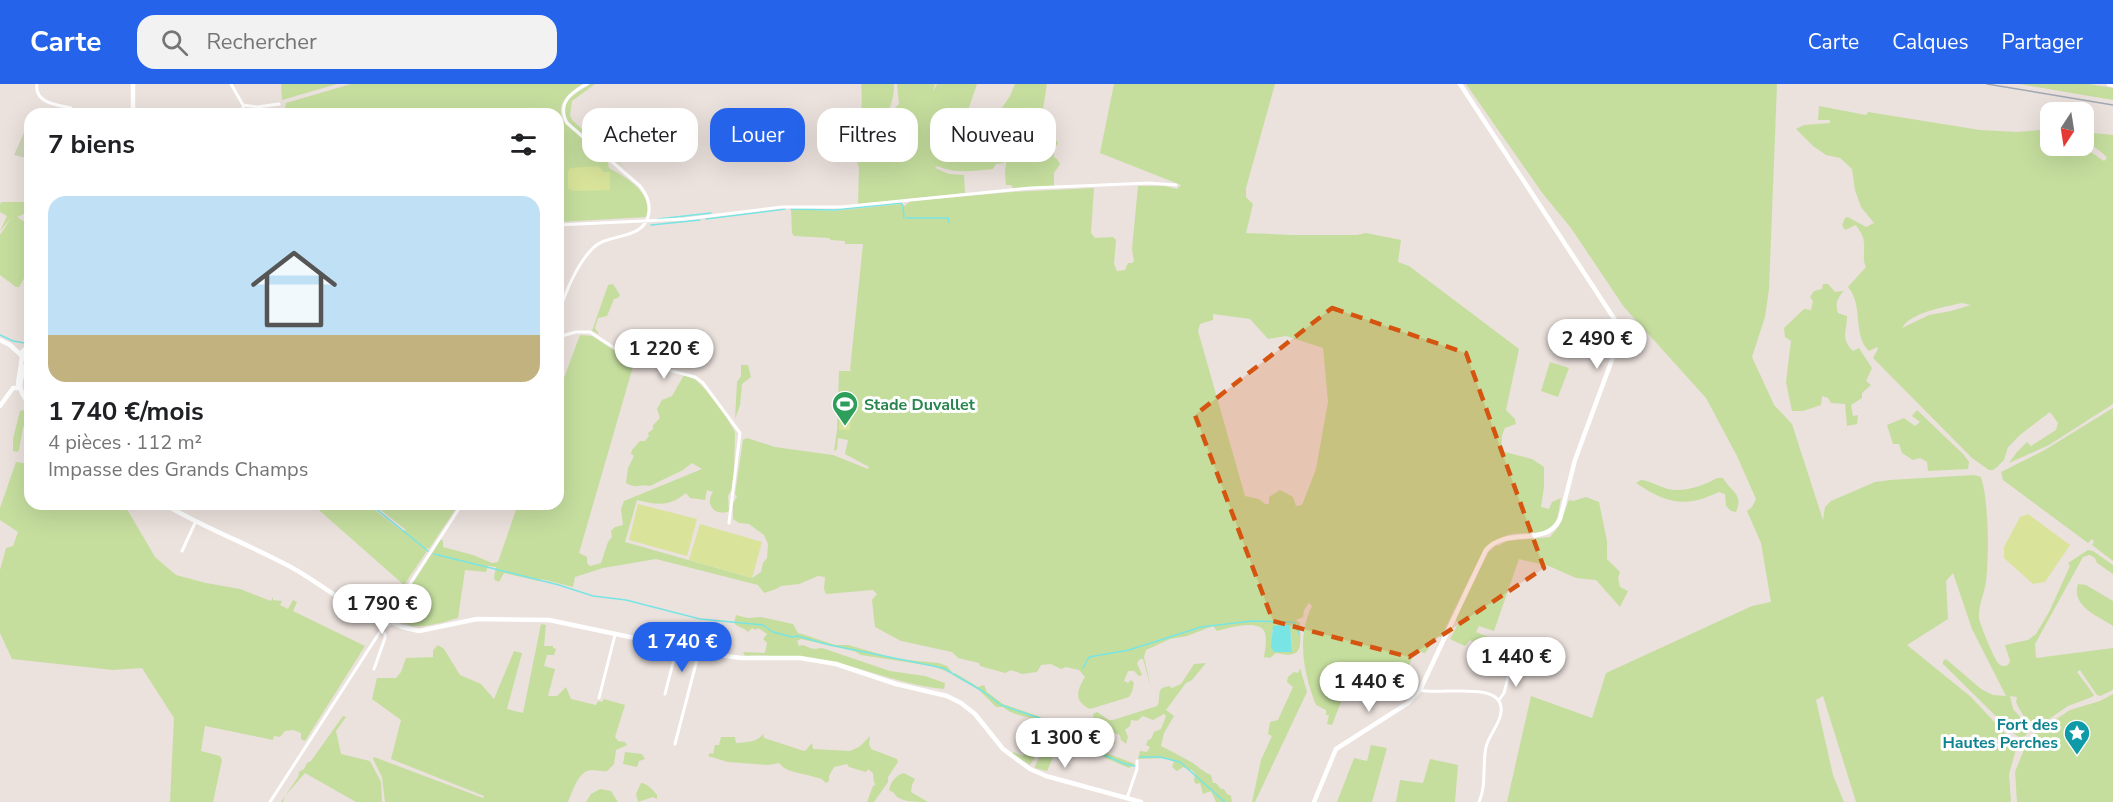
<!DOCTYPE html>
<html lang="fr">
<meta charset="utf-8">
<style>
body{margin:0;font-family:"Nunito Sans",sans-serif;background:#f2f2f2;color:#202124;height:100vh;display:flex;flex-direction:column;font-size:22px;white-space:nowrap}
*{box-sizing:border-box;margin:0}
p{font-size:20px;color:#757577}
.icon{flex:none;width:33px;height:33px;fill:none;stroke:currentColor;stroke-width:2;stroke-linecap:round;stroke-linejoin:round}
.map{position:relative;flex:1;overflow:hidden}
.side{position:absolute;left:24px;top:24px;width:540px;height:402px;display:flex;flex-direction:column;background:#fff;border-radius:18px;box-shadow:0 6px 24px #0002}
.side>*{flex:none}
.hud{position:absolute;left:582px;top:24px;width:570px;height:54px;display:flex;gap:12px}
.needle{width:39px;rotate:192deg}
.controls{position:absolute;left:2040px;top:18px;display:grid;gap:12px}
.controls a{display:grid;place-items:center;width:54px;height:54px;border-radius:12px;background:#fff;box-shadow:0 6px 24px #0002;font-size:30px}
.price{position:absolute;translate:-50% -51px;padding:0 14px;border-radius:21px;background:#fff;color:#222;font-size:20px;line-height:39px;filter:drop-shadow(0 2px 3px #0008)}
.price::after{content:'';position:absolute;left:50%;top:36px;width:18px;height:14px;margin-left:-9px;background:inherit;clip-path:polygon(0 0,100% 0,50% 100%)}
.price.on{background:#2563eb;color:#fff}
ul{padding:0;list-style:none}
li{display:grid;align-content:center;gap:12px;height:318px;padding:0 24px}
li+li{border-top:2px solid #e0e0e0}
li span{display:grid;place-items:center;height:186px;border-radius:18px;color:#555}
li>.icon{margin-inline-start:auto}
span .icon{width:108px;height:108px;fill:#fffc;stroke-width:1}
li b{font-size:26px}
h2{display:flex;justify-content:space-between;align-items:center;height:72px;padding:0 24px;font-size:26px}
.pill{padding:0 21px;border-radius:18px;background:#fff;box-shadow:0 6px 24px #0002;font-size:21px;line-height:54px}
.pill.on{background:#2563eb;color:#fff}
header{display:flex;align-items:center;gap:36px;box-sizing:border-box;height:84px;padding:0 30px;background:#2563eb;color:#fff}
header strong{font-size:28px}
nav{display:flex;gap:33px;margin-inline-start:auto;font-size:21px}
.search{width:420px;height:54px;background:#f2f2f2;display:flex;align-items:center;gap:15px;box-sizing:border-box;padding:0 21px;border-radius:18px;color:#757577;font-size:22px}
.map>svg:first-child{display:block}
</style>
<header>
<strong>Carte</strong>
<div class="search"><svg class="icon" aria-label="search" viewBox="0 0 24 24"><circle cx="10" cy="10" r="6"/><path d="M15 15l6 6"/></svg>Rechercher</div>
<nav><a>Carte</a><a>Calques</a><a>Partager</a></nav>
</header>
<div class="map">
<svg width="2113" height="718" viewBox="0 0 2113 718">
<rect width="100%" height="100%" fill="#ebe1dd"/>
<path fill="#c5de9e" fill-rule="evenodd" d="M281,0H337L282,16Z
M351,0H582C569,9 553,22 565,39C568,43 573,46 576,49C587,59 596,69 608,79L609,84C627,94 654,109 646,133L558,138V30H284L286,19Z
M591,0H595L572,17L570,31L572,36L627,86L573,43C571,40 569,38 567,36C556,18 580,7 591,0Z
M861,0H894C895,15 887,27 886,42L903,63L905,59L890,43V29L899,20L897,0H935L933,8L937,0H977L967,29L971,32L977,29C984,33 986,42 993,45L995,44L993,38L995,32L998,31V27L1007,32L1004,79L996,80L993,85C973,87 956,90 937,82L935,84L949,90L964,91L965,109L858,120L859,83C855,75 859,72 859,64C858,43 864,21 861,0Z
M1015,0H1047L1039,49L1042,52L1057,57L1058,60L1054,64V73L1057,75L1060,80L1054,89V102L1013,104L1011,101H1006L1005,89L1010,33L1002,24L1010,12Z
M1114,0H1275L1246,104V113L1253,120L1246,149L1293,151H1357L1366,149L1401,156L1398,178L1409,182L1519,265L1506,326L1515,335L1516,340L1505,344C1501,352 1500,361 1505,368L1532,375L1544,383V403L1541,423L1549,425L1552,418L1561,414C1559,422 1559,435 1553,441C1544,452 1524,448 1512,450C1500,452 1492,459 1483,467L1441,553L1438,552L1425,569L1415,567L1401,600L1390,597L1383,612L1374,611L1377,600L1364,593L1358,609L1350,615L1343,613L1332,641L1327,640L1329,631H1326V626L1316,621C1304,590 1296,554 1312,522L1309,519L1304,526L1303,533L1296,536L1300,539C1300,561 1305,576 1276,569L1270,574L1264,573C1265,566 1267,556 1265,549C1261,534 1228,544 1217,547L1213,542L1187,552L1170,555L1146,566L1144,573L1151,604L1143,575H1140L1137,579L1142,591L1139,592L1134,587H1128L1124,597L1128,599L1131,596L1134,599L1132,608L1129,613L1090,625C1073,617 1077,606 1085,593L1079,586L1066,583L1061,585L1051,580L1041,581L1037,588L1022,590L1011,586L1005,589L980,582L979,579L958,574L952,568L901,557L875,543L872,516L877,510L873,506L826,510L824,505L825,493L818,492L799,500L781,502L776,505L764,509L758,501L656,475L603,484L575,493L573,503L541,495L539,497L504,489L499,498L495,496L494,493L496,483L488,482L486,488L465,486L458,534C439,539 411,550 396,533L395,529L399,526L397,524L441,455L443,457V463L473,471L492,479L498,478L518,420H558V310L580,251L592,252L634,279L579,469L587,473V479L590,482L601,479L608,458L612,453L611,447L615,443L623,441L621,425L624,417L702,385L692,379L683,386L650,402C640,399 638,406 626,399L628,384L634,372L631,370L632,366L640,357H645L649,352L648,349L653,345V341L660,334L657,325L662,316L672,312L684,291L696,296L705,305L723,327L735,348L734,390L733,403L728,412L729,427C716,433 704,421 713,408L707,406L705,416L690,414L686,409C669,423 657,421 637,416L625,458L752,494L761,488L763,479L767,474L768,460L764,451L749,440L739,439L733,435V420L737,412L735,410L743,356L747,354L775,363L833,371L868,385L869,383L845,370L848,356L838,354L837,365L834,367L837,346L839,287H853L850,286L863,160H845V157L831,156L829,154L794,152L792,149L791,125L833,127L901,120L903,123L911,117L1012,108L1094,104L1091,149L1095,154L1113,153L1116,156L1114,180L1117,187L1125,186L1128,179H1132L1134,177L1132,165L1138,102H1165L1177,105L1181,101L1100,69ZM1213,230L1250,235L1268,255L1286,252L1323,264L1328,318L1316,385L1302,421L1296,422L1293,413L1280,406L1269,413V420H1265L1259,415L1245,412L1198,247L1200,240L1213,236ZM1272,546L1291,550L1292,568H1274Z
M1466,0H1777L1769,205L1765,233L1752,273L1774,321L1792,340L1823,436L1825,423L1831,417L1875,398L1890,396L1974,391L1981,393C1989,419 1989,471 1986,498C1984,510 1978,523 1979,534C1980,541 1995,577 1999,580C2002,583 2005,582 2008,581L2010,577L2005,561L2028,556L2036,550L2049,528L2070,482L2068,479L2088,466L2093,467L2113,481V490L2097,479L2095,474L2090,471L2083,473L2035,560L2036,574L2113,564V606L2100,612L2097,611L2080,586L2077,588L2094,611L2092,613L2068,622L2036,644C2027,639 2020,627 2016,618L2017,613L2010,612L2013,625L2031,645L2024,653H2019L2013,649L1943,580V577L1946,575L1981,605L1993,611L2006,612L1972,545L1953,489L1946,497L1948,535L1907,561L1971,613L2017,662L2009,690L2011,718H1856L1823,612L1816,616L1833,691L1844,718H1507L1531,612L1592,634L1606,589L1752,522L1771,518L1761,459L1747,427L1752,423L1756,415L1737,372L1706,314L1624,223L1571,144L1543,110Z
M2019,0H2089L2113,4V16Z
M1819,22L1866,31L1868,28L1980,46L2017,48L2050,45V62H2084V59L2088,66L2104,77L2107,74C2100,64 2086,62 2084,48L2113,51V320L2049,361L2009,379L2017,368L2027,358L2031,362L2056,346L2058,339L2050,328L2021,350L2008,363L2004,376L1997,383L1993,386H1989L1972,374L1873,274L1878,265L1877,263L1869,267C1852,251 1864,221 1848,203L1866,183C1862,175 1865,167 1864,159C1864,152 1859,146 1856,141L1845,146L1842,141L1845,134L1848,133L1866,143L1874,139L1861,123L1855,106L1852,85L1840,74L1826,71L1813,62L1796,45L1804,41L1830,39V36H1818ZM1962,219L1971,221L1951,227L1929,231L1902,244C1911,228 1945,223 1962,219Z
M2,118H29L30,124L28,128L17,133L30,141V184L19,203H16L0,191V151L11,134L0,147L7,132L0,128V120Z
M613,200L620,211L618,214L614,215L607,232L598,234L595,244L599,250L592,247L608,201Z
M1823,200H1828L1835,208L1844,207C1837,214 1835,220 1838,229L1847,232C1847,248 1840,254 1853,267L1859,264L1872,284L1866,297L1871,301L1862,309V314L1851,321L1853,332L1858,331L1857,340L1847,342L1845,320L1831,319L1828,314L1822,312L1821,321L1803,327H1792L1786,298L1791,257L1785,253L1784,244L1804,225L1811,226L1813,217L1810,213L1814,207L1822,205Z
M1550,278L1569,284L1558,313L1541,307Z
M741,281H748L751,293L742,300L740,321L735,335L737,298L741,292Z
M2113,324V477L2092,461L2094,458L2092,455L2088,459L2003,396L2001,388L2043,367Z
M24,326L30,336V340L23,343L19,366L17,368L13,367V355L20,327Z
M1917,326L1964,371L1969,378L1968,385L1928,387L1927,378L1920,374L1913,376L1902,369L1899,360H1893L1887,341L1904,334L1915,342L1920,338L1912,332Z
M16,378L30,380V420H124L155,473L176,491L206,499L240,505L271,517L273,513V516L282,517L280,521L288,525L293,516L297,518L293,527L365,562L305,657L301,655V649L293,646L285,647L280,653L274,652L273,656L205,642L201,667L220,672L222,676L213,718H170L174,634L142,584L113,586L12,575L0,549V486L6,464L13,462L18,448L0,436V424Z
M1717,394H1723C1731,408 1744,410 1736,428L1731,427L1726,422L1725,410L1719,408C1685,424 1667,420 1636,399L1641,396C1650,397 1656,401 1665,404C1681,410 1703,402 1717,394Z
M1586,413L1599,418L1607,457V475L1620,488L1618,494L1620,503L1628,507L1620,523L1596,496L1576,494L1549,482L1519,475L1494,547L1479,542L1476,548L1488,553L1489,556L1485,564L1470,556L1465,562L1450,555L1459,538L1456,537L1457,532L1488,469L1496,461L1498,462L1507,457L1550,453L1559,442L1569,416L1573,417Z
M312,420H367L402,447L406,446L373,420H459L429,465L426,464L427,467L404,501Z
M2078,500L2086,501L2113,517V542C2097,532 2071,522 2078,500Z
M736,531L748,534L761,533L793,540L798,549L802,550L835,561H848L897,575L939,579L947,582L952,588L951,589L932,582L861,571L854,567L801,555L797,557L799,562L803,561L813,565L822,564L890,587L925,592L945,599L944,605C910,602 880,590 846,581C835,578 821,578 809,577C788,574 766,570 745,572L743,568L765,569L767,559L763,555L767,550L758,544L756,546L752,544L748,548C744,543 738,544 734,539Z
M541,540L546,541L544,562H553V564L556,565L554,571H547L544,582L555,585L548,612H557L566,603L571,615L596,621L598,617L602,618L604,615L625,621L615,653L618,657L625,658L627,661L616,666L614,680L607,687C602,688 597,686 591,686C578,687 573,707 568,718H385L382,693L373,675L374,673L483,714L484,712L391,675L401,636L372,615L377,594H396L401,588L406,574L433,573V566L438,561L444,565L460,591L481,600L494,615L514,567L522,569L507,625L523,629Z
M1206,579L1192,596L1186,599L1166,626L1174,632L1164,649L1161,662C1171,667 1181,672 1191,678C1198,682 1203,688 1211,691L1213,699H1216L1221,705H1224L1227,710L1231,712L1232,718H1216L1211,707L1203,710L1200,699L1196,700L1194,697L1195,689L1191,686L1183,683L1177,687L1172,683L1174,678L1166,674L1138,675L1140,667L1147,668L1150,663L1146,661L1148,656L1151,655L1154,648L1161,645L1166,632L1164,630L1153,636L1143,632L1137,637L1131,636L1130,642L1125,646L1128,653L1126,660L1121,656L1120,651L1114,649L1112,651L1115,660C1110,661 1107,659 1102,657V649L1095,644L1093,630L1097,628L1109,636H1113L1157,622C1161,616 1157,609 1162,604L1169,602L1172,604L1181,600L1194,580Z
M1300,584L1307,608L1255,718H1252L1261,676L1272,652L1268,650L1270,638L1278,636L1293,603L1287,598L1288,593L1294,588L1298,589Z
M955,589L978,603L984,601L987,608L1003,620L1038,632L1056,643L1059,640L1091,663L1135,680L1129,684C1114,678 1098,670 1081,664C1075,662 1070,657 1064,656L1063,652L1046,641L1038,656L1043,660L1030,681L1012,670L1014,668L1023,672L1041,637C1029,632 1012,632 1003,623H996L979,606L953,591Z
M2113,610V718H2017L2015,688L2027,658L2035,649L2070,626L2100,617Z
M343,632L346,633L336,647L341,670L370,677L381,698L382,718H356L305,689L285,712L283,718H281L298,693L299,688L304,685L307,679L311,677Z
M763,650L764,654L804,667L806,666L812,659L813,665L850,667L859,663L870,652L869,660L871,665L897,675L898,678L888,693V698L874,718H867L873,702L876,700L874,699L873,689L868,685L866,688L849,683L847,680L834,683L829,692V697L826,699L822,695C817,694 812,692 807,691C797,688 786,688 779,679L768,681L728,678L708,672L710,669L713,670L715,661H719L721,653H735L736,659C745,658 757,659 763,650Z
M1046,661L1056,667L1047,687L1035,684V682Z
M1371,661L1387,664L1372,718H1337L1354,674L1367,677Z
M625,668L642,670L645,675L639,677L637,683L623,680Z
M1430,675L1458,681L1455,718H1396L1400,696L1423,699Z
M904,689L915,695L912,701L911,708L928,718C916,718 898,718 894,709L889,706C891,697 896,691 904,689Z
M641,699C647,699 653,706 657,711V715L653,713L638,718L636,710Z
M600,705L611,707L618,718H586L591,710Z"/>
<path fill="#cdd4b6" d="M30,35V75L14,71Z"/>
<path fill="#d9e49a" d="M598,82L604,88H610V106L573,107L568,104V87L570,84Z
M840,324L851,325L850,346H839Z
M638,420L697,435L687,472L629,456Z
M2028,430L2070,461L2045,498L2033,500L2004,474V463L2020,433Z
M700,440L762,458L752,494L689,476Z"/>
<path fill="#78e5e4" d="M1288,540L1290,542L1292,568H1274L1271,563L1273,542Z"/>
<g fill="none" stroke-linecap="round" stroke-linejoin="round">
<path stroke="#78e5e4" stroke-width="1.5" d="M791,125L834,126L901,119L903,122L904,134
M907,134H948L949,138
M658,135L711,129
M706,135L785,125
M651,141L700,136
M0,251L13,257L30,260
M370,420L428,467
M434,470L559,501L593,512L626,516L700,535L763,541L773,548L792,553L797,552L830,561L943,584L984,608L1001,621L1042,635L1076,659L1125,680L1135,682
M1083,584L1089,573L1129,566L1201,543L1252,537L1290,538L1295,539L1299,550
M1140,673H1160L1180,678L1225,718"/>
<path stroke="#fff" stroke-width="3" d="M37,0C34,19 57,21 71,24
M231,0L243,21L244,30
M243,21L257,23L279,20
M558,141L685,135L782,123H841L1031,104L1150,99L1176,101
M558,230C566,208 576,181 593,164C609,148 646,157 649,128C650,117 646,110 640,102L567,39C557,19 570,9 587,0
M558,253L576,248H590L634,277L695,293L703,299L740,349L729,439
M182,467L196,437
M379,511L397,519
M389,532L462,420
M374,585L385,554V550L381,546
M1420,606C1439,612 1505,595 1501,628C1500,640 1489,651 1486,663C1482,681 1487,700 1479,718
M665,610L677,563
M599,614L615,551
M1499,616L1504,609L1511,581
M675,660L699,568
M1127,714L1137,685V677
M270,718L385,540"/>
<path stroke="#fff" stroke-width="4.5" d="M2109,0L2113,1
M133,30V0
M0,256L10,261L21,271
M30,268L25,265L21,269L25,275L30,273
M28,275C21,293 14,305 30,320
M18,300L22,273
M0,322L13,304H20
M164,420C204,444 248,460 289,482C321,499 347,524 382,535
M382.5 536a4.5 4.5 0 1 1 9 0a4.5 4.5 0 1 1-9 0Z
M391,538L402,543L419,547L477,535L549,536L711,570L741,574H800L836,580L896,600L947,612L961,619L975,630L1003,665L1030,685L1046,692L1141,718
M1314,718L1336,665L1408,619L1420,606L1486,466C1507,442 1546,464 1560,435L1575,376L1620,254L1619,245L1615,236L1460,0"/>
<path stroke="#a1a8b3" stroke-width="1.5" d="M1987,0L2113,21"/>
</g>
<path fill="#d5540f" fill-opacity="0.2" stroke="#d5540f" stroke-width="4.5" stroke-dasharray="12 8" stroke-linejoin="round" d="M1332,224L1466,269L1544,484L1409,573L1273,537L1195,331Z"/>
<defs>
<g id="stadium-pin" transform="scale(1.35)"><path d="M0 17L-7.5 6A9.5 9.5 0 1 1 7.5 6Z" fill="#2e9e5b" stroke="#fff"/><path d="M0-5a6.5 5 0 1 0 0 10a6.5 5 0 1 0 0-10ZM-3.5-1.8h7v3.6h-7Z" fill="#fff"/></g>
<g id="sight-pin" transform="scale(1.35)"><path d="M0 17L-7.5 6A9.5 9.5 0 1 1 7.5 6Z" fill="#0f9aa8" stroke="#fff"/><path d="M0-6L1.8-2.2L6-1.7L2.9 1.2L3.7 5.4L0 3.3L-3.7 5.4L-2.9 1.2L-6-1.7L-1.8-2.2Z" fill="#fff"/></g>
</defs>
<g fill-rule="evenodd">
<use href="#stadium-pin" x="845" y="320"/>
<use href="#sight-pin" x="2077" y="649"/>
</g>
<g text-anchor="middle" stroke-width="6" stroke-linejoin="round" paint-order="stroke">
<g font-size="16" font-weight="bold" fill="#27864d" stroke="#fff" text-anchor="start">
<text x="864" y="326">Stade Duvallet</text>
</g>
<g font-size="16" font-weight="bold" fill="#0d838f" stroke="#fff" text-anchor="end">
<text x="2058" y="646">Fort des<tspan x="2058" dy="18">Hautes Perches</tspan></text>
</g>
</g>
</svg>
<div class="controls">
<a><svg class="needle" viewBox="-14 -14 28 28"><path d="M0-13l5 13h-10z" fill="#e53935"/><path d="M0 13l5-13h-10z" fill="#757577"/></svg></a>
</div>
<b class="price" style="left:1597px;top:286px">2 490 €</b>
<b class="price" style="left:664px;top:296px">1 220 €</b>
<b class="price" style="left:382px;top:551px">1 790 €</b>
<b class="price on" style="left:682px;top:589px">1 740 €</b>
<b class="price" style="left:1516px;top:604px">1 440 €</b>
<b class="price" style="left:1369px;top:629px">1 440 €</b>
<b class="price" style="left:1065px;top:685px">1 300 €</b>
<div class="hud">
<a class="pill">Acheter</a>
<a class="pill on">Louer</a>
<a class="pill">Filtres</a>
<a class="pill">Nouveau</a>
</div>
<section class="side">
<h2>7 biens<svg class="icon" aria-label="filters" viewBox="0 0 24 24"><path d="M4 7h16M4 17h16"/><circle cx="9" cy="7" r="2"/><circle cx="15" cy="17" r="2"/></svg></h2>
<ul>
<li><span style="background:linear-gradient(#bfe0f5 75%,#c2b280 0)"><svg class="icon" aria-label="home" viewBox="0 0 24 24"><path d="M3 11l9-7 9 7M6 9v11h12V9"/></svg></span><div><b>1 740 €/mois</b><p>4 pièces · 112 m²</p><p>Impasse des Grands Champs</p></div></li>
</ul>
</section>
</div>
